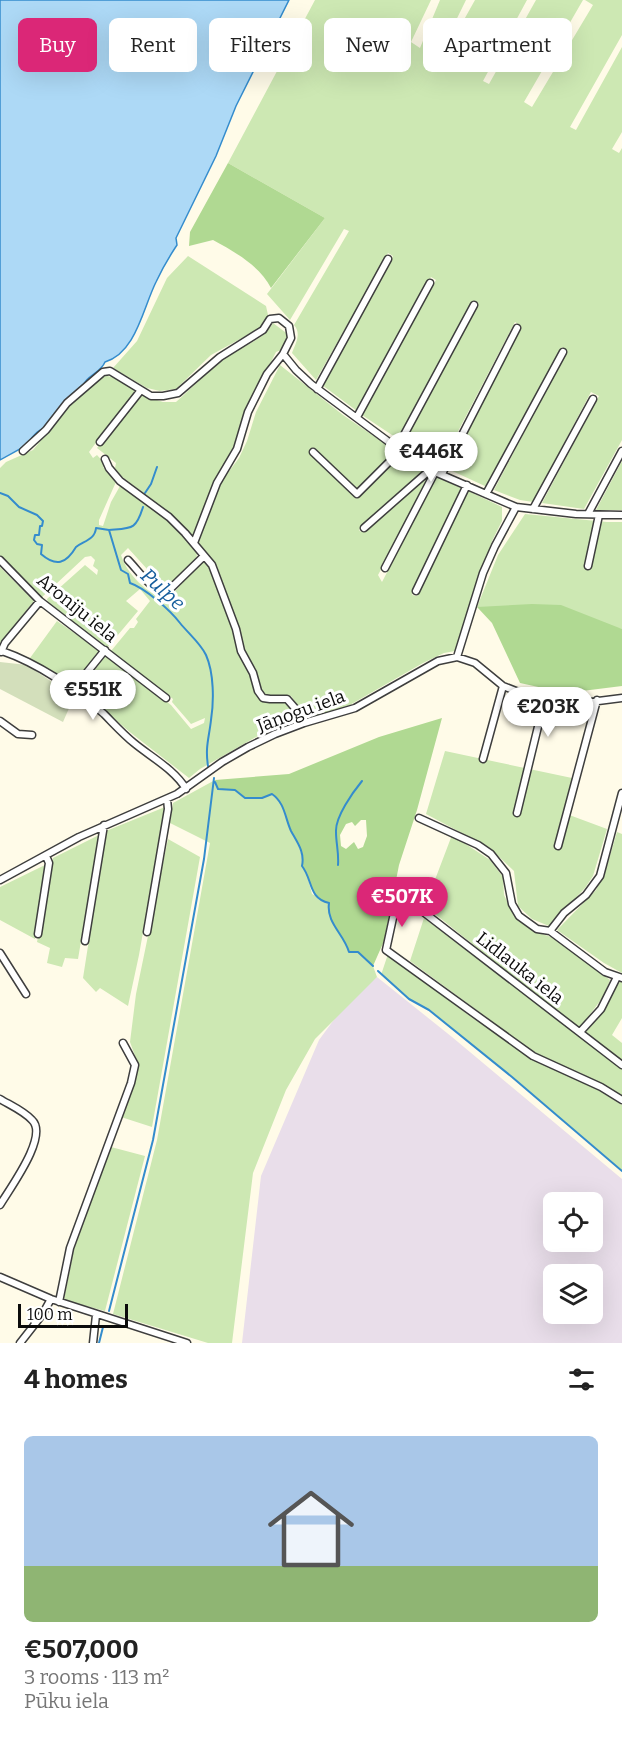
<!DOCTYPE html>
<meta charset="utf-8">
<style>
body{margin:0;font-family:Bitter,serif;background:#f6f6f6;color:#222;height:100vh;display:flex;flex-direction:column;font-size:22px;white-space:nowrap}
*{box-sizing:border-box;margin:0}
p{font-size:20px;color:#767676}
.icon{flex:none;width:33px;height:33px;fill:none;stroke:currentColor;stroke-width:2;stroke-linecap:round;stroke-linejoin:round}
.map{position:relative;height:1343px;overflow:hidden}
.sheet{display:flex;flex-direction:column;background:#fff;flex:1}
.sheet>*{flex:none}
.hud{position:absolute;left:18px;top:18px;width:586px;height:54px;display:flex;gap:12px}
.tools{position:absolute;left:543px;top:1192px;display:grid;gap:12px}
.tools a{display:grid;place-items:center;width:60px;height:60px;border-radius:9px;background:#fff;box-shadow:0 6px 24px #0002;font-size:30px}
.scale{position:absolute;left:18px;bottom:15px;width:110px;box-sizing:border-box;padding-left:6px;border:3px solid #0b0b0b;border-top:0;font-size:16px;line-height:21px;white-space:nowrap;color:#0b0b0b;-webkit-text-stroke:4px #fff;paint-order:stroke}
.price{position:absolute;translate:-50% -51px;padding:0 14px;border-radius:21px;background:#fff;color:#222;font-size:20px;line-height:39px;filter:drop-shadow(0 2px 3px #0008)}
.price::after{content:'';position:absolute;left:50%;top:36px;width:18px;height:14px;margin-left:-9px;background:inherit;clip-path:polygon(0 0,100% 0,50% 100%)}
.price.on{background:#db2777;color:#fff}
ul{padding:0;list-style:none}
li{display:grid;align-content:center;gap:12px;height:318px;padding:0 24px}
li+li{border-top:2px solid #e0e0e0}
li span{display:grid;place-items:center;height:186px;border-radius:9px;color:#555}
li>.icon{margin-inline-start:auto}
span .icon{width:108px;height:108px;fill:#fffc;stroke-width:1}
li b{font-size:26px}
h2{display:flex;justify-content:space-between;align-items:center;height:72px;padding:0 24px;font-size:26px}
.tag{padding:0 21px;border-radius:9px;background:#fff;box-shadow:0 6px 24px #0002;font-size:21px;line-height:54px}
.tag.on{background:#db2777;color:#fff}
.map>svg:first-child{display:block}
</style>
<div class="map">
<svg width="622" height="1343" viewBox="0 0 622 1343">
<rect width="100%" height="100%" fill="#fffbe8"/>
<path fill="#e9deea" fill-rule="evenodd" d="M377,977L452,1037L622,1179V1343H242L261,1176L319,1040L347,1002ZM554,1203H592V1242H554ZM554,1275H592V1314H554Z"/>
<path fill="#cde8b3" d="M315,0H431L411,42L420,48L440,0H466L438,57L442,59L475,0H527L483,81L489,84L536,0H583L524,102L532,107L593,5L585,0H622V35L570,127L576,130L622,47V132L612,149L619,153L622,148V440L584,509L542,503L599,396L591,392L533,502L520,500L494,490L567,351L562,347L487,487L448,469L521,326L515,322L440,466L403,443L478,304L474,301L398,439L362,415L436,280L431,277L357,411L322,385L393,256L388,253L316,380L292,353C295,344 302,334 294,325L349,231L344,229L290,320L267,294L325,218L228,163Z
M188,256L266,306L268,315L262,327L211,355L176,389L160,391L147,388L113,368L137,341L167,278Z
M273,323L289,335L281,350L276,352L249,406L233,451L211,491L193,538L170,513L121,476L115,468L116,463L97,448L142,395L163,402H176C194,386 212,367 233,353C248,343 263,340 273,323Z
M280,365L343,415L397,452L357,488L312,449L310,453L356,496L400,455L426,470L359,530L361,532L430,472L433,474L378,575L382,582L437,476L461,488L412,595L417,596L466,490L502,507V521L492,541L455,651L444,653L423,663L348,706L310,717L302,712L291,696H268L261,691L257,672L243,646L240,629L224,591L217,566L198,543L218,486L239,458L247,441L256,412Z
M104,375L115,378L135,391L89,452L93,458L97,455L106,465L103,467L116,482L99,520V525L103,526L111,502L120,486L145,501L169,521L197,553L196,561L166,590L128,548L121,555C127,574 147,594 167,600L203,560C214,571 215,583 220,597C232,630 247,661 256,695L267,702H287L298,717L296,721L272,728L200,769L189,778L131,733L79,689L107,654L171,705L191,729L204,723L205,718L191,724L172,702L173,699L111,651L130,628H134L138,622L136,619L150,601L140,589L126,601L138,611L107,648L48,603L47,599L85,565L97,575L98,570L93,566L95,560L91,556L85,557L41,598L0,556V468L6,462L33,450L78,395Z
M622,461V510H596Z
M525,514L607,522H622V629L477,607L498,555Z
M0,567L34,601L0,643Z
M57,621L100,651L74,686L30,658Z
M445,751L572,778L564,813L607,829L593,876L585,888L549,926L532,919L518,906L514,871L490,848L426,814Z
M215,780L218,789L235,790L245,798H262L272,794L278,798C286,812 305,852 302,866L306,871L312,894L329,903C326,921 343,939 355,952H358L373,966L377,977L315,1039L286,1090L253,1173L232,1343H208L113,1314L157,1140L210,843L170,823L173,803Z
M165,807L139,955L128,1006L100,988L96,992L83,978L106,831Z
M617,832L622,834V973L604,963L557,930L596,890L606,869Z
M99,835L78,959L65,958L62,967L47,963L50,948L37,942L53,858Z
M452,835L490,860L503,877L504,895L514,916L539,933L554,938L610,980L603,997L579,1029L425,906Z
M168,839L200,857L152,1127L121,1117L133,1087L138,1064L130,1042L136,994Z
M47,864L35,939L0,920V887Z
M424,918L622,1069V1096L581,1073L553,1062L531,1050L410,961Z
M388,954L471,1017L540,1062L584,1081L622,1105V1171L512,1077L429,1010L409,999L381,975Z
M620,982H622V1018L612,1035L622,1043V1061L586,1032L604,1010L615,987Z
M111,1147L145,1156L105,1311L64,1300L74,1249Z"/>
<path fill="#b0d992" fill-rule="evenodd" d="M228,163L325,218L271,288C260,266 235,252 213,240L189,246L190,232Z
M532,604L561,605L622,629V686L566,693L520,683L492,623L477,607Z
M442,718L417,810L399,865L384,941L373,966L358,952H349C344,934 325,923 329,903C306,897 314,881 302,866C305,852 297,842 291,831C285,818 285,802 272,794L262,798H245L235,790L218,789L215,780L289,774L379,737ZM361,820H366L367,836L363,847L358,849L354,842L346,849L341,846L340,835L346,824L352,822L355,826Z"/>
<path fill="#d3dfbb" d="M0,662L27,665L74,697L63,722L0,689Z"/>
<path fill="#add9f6" stroke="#348ccd" stroke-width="1.5" d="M0,0H289L236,106L216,156L176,238L177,245C169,257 162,269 156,282C143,308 136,353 105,362C100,374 86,375 82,388L45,428C38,430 30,438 29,444L0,460Z"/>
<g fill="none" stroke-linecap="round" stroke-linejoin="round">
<path stroke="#348ccd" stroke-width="2" d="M0,493L8,496L19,507L37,515L43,521L42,526H40L39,535H35L34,540L37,544L42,545L41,554C56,567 66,564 76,547C83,541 95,540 96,528L109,530L121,570L128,574L130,583C145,588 170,610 180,623C188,633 201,644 206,655C214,673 214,701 211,720C209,738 205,747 208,766
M145,493L151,484L157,467
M109,530C132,528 136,530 143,507
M215,782L218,789L235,790L245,798H262L272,794C285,803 285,818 291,831C297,842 305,852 302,866C313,880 308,898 329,903C326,923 344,934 349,952H358L373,966
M338,865C339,853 336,843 336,832C335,817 353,792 362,781
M378,971L409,999L429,1010L512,1077L622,1171
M109,1311L153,1140L204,859L214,778
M99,1343L103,1327"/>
<g stroke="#3e3e3e" stroke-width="9">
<path id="minor" d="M283,354L296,370L311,384L397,448L435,472L516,507L576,514L622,515
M317,389L388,259
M357,417L430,283
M100,442L141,390
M397,448L474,305
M23,451L46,430L67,403L103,372L110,371L151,396H163L178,393L220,357L263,330L270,319L279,318L289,326L291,338L283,354L267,374L248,412L237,449L217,483L194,543
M313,452L357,494L401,450
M105,459L109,468L120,481L169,517L185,533L212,565L236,629L241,651L253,673L258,691L263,698L270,699H287L301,715L304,723
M442,474L517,328
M486,494L563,352
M533,509L593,399
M588,514L622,451
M364,528L431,469
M0,560L40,601L166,698
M128,560C138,570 153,593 167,592L204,556
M588,566L599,515
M385,568L435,472
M416,591L467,485
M2,651C37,663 76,689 104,714C114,724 123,734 134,743C151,757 175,770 186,789
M1,652L5,643L40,601
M457,657L483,573L495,546L516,507
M72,691L105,650
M0,721L18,734L32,735
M483,759L503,686
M517,813L544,702
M419,818L478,845L491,854L506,873L512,904L519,916L537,929L550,931L605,972L622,978
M558,846L597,700
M0,880L79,837L177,794L222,762L248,747L275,734L304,723L355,708L438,661L457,657L475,663L503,686L544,702L567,705L622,698
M550,931L564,913L586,895L600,876L622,793
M147,932L168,809L167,799
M38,934L49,863L46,856
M85,941L104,825
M0,953L26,994
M580,1032L601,1009L617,977
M622,1065L413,904L407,900L399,899L396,904L386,950L533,1056L601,1087L622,1100
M0,1099C10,1105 24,1111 32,1120C49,1136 10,1188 0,1205
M0,1277L51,1299L187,1343
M59,1302L70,1248L131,1083L135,1065L123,1043
M20,1343L42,1315L51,1299
M93,1343L96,1315"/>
</g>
<use href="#minor" stroke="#fff" stroke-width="6"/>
</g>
<g text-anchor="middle" stroke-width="6" stroke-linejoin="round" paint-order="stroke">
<g font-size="18" fill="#0b0b0b" stroke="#fff">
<text transform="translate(77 608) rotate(39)" y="6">Aroniju iela</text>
<text transform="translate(301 711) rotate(-20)" y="6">Jāņogu iela</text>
<text transform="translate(520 968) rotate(38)" y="6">Lidlauka iela</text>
</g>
<g font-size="20" font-style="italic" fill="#155d9c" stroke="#fff">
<text transform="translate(163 589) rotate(42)" y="7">Pulpe</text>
</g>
</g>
</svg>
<div class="tools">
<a><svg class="icon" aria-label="locate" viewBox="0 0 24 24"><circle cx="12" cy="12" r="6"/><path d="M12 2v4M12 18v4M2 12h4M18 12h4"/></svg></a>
<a><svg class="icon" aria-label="layers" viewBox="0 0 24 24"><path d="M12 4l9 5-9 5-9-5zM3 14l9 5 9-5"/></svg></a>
</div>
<div class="scale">100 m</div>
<b class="price" style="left:431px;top:483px">€446K</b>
<b class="price" style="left:93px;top:721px">€551K</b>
<b class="price" style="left:548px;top:738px">€203K</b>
<b class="price on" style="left:402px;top:928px">€507K</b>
<div class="hud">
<a class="tag on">Buy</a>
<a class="tag">Rent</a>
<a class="tag">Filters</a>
<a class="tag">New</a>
<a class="tag">Apartment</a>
</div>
</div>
<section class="sheet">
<h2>4 homes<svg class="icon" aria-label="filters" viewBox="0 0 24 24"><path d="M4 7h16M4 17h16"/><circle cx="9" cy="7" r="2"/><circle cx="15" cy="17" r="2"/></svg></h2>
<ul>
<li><span style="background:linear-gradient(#a9c7e8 70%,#8fb573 0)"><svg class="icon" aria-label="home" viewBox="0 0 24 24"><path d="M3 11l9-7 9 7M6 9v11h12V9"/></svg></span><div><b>€507,000</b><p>3 rooms · 113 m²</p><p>Pūku iela</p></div></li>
</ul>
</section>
